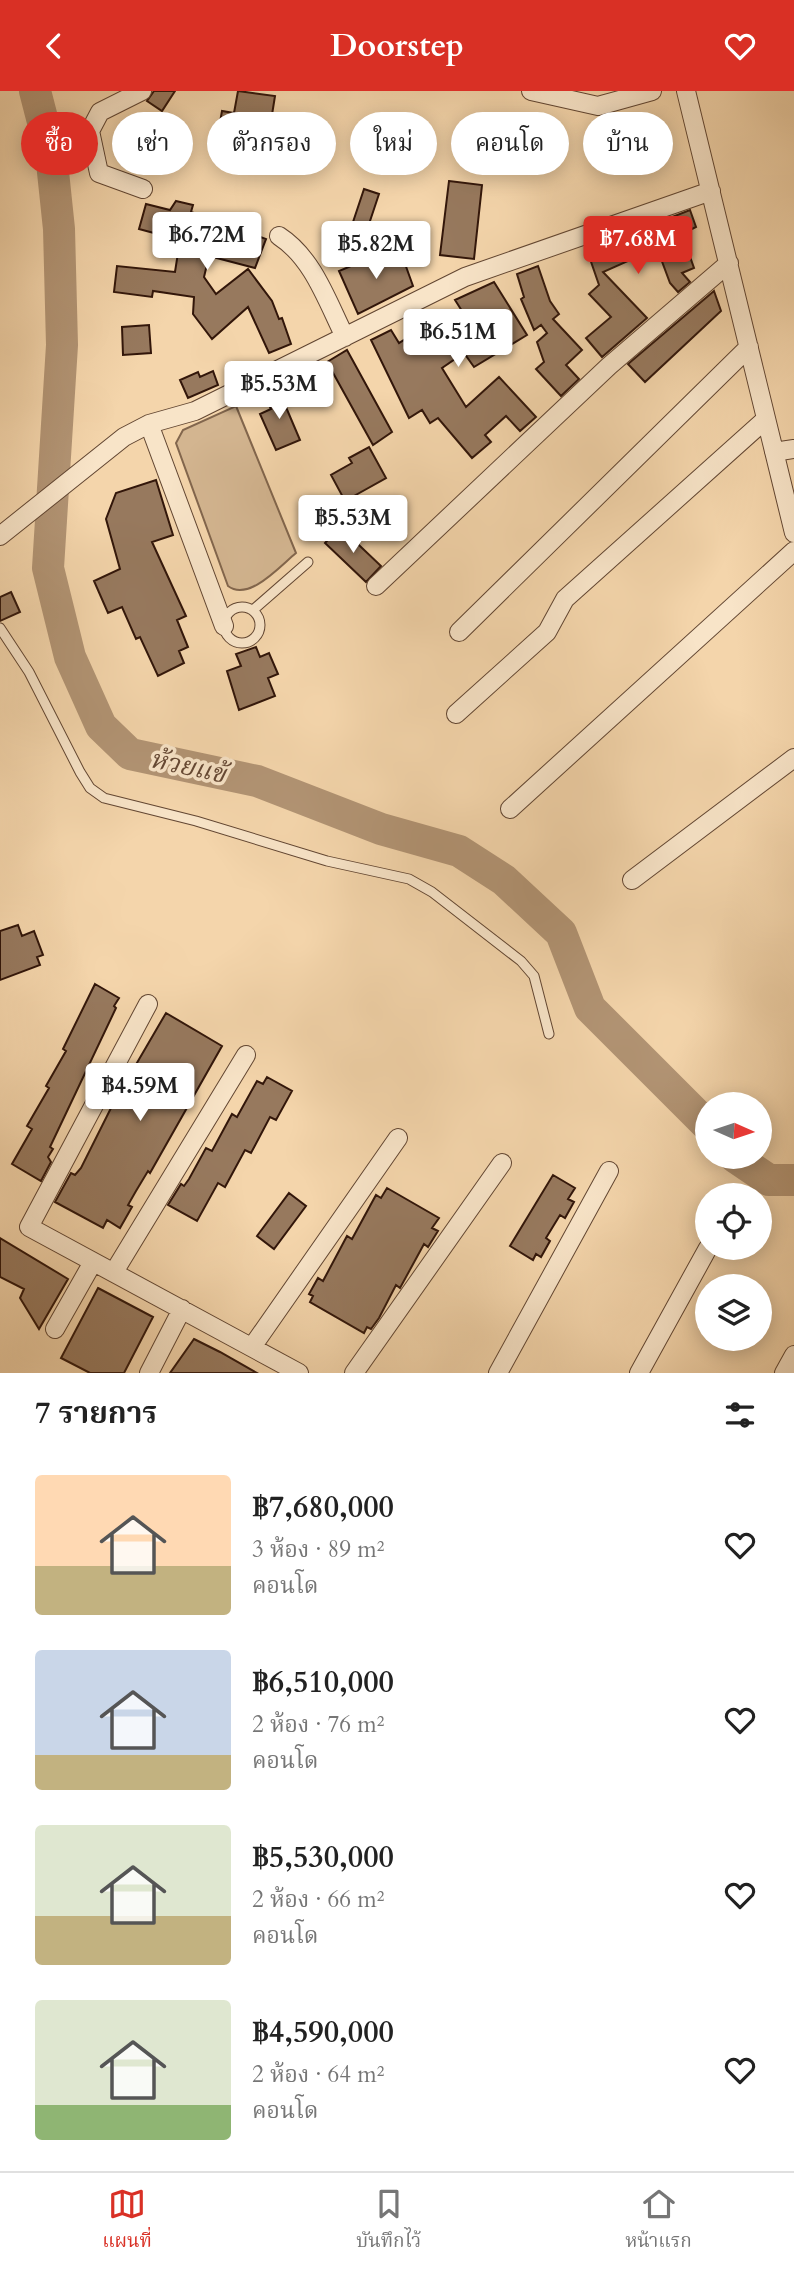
<!DOCTYPE html>
<html lang="th">
<meta charset="utf-8">
<style>
body{margin:0;font-family:Cardo,"Noto Serif Thai",serif;background:#f2f2f2;color:#222;height:100vh;display:flex;flex-direction:column;font-size:26px;white-space:nowrap}
*{box-sizing:border-box;margin:0}
p{font-size:23px;color:#767676}
.icon{flex:none;width:38px;height:38px;fill:none;stroke:currentColor;stroke-width:2;stroke-linecap:round;stroke-linejoin:round}
.map{position:relative;height:1282px;overflow:hidden}
.details{display:flex;flex-direction:column;background:#fff;flex:1}
.details>*{flex:none}
.banner{position:absolute;left:21px;top:21px;width:752px;height:63px;display:flex;gap:14px}
.needle{width:46px;rotate:93deg}
.fabs{position:absolute;left:695px;top:1001px;display:grid;gap:14px}
.fabs a{display:grid;place-items:center;width:77px;height:77px;border-radius:50%;background:#fff;box-shadow:0 4px 18px #0003;font-size:35px}
.price{position:absolute;translate:-50% -60px;padding:0 16px;border-radius:7px;background:#fff;color:#222;font-size:23px;line-height:46px;filter:drop-shadow(0 2px 4px #0008)}
.price::after{content:'';position:absolute;left:50%;top:42px;width:21px;height:16px;margin-left:-10px;background:inherit;clip-path:polygon(0 0,100% 0,50% 100%)}
.price.current{background:#d93025;color:#fff}
ul{padding:0;list-style:none}
li{display:flex;align-items:center;gap:21px;height:175px;padding:0 35px}
li span{display:grid;place-items:center;flex:none;width:196px;height:140px;border-radius:7px;color:#555}
li>.icon{margin-inline-start:auto}
span .icon{width:84px;height:84px;fill:#fffc;stroke-width:1}
li b{font-size:30px}
h2{display:flex;justify-content:space-between;align-items:center;height:84px;padding:0 35px;font-size:30px}
.pill{padding:0 24px;border-radius:32px;background:#fff;box-shadow:0 4px 18px #0003;font-size:24px;line-height:63px}
.pill.current{background:#d93025;color:#fff}
header{display:flex;justify-content:space-between;align-items:center;height:91px;padding:0 35px;background:#d93025;color:#fff;font-size:32px;font-weight:700}
.tab-bar{display:flex;justify-content:space-around;align-items:center;height:98px;border-top:2px solid #e0e0e0;background:#fff;font-size:19px;color:#767676}
.tab-bar a{display:grid;justify-items:center;gap:4px}
.tab-bar .current{color:#d93025}
.map>svg:first-child{display:block}
</style>
<header><svg class="icon" aria-label="back" viewBox="0 0 24 24"><path d="M15 5l-7 7 7 7"/></svg>Doorstep<svg class="icon" aria-label="heart" viewBox="0 0 24 24"><path d="M12 20l-8-8c-3-5 5-10 8-4 3-6 11-1 8 4z"/></svg></header>
<div class="map">
<svg width="794" height="1282" viewBox="0 0 794 1282">
<rect width="100%" height="100%" fill="#f4d5ab"/>
<filter id="stains"><feTurbulence type="fractalNoise" baseFrequency=".00286" numOctaves="4"/><feColorMatrix values="0 0 0 0 .2 0 0 0 0 .09 0 0 0 0 .02 0 0 0 .5 -.17"/></filter>
<radialGradient id="worn" r=".72"><stop offset=".6" stop-color="#630" stop-opacity="0"/><stop offset="1" stop-color="#630" stop-opacity=".3"/></radialGradient>
<path fill="#d3b590" stroke="#82664d" stroke-width="2" d="M236,315L296,462C280,475 249,511 228,495L176,352L183,339Z"/>
<g fill="none" stroke-linecap="round" stroke-linejoin="round">
<path stroke="#b29474" stroke-width="32" d="M35,0L51,62L59,138L62,254L48,477L70,566L101,635L130,663L257,690L381,738L459,760L504,789L561,842L590,917L707,1034
M735,1066L769,1089H794"/>
</g>
<path fill="#97795e" stroke="#32160a" stroke-width="2" d="M154,0H175L162,20L147,10Z
M238,0L275,5L267,55L229,50L231,39L219,37L222,20L234,22Z
M449,90L482,94L474,168L440,164Z
M364,98L379,103L366,142L351,137Z
M176,110L193,114L191,121L266,148L255,177L209,165L204,186L216,203L248,178L272,210L279,228L282,227L291,253L269,262L248,216L212,248L193,223L194,206L153,200L152,206L114,201L117,175L175,181L180,149L139,138L146,113L170,119Z
M690,119L696,136L682,143L694,177L682,182L690,191L678,201L670,192L657,157L603,181L647,227L602,266L586,247L611,226L589,203L599,194L588,162L603,157L605,160L651,139L649,135Z
M382,162L404,170L413,195L358,223L339,180Z
M538,175L550,210L559,223L553,228L582,259L566,274L579,288L561,305L536,278L544,271L537,251L547,242L541,234L534,239L521,208L524,206L517,183Z
M494,191L527,244L474,276L464,262L442,277L466,316L499,286L536,326L520,340L506,325L485,344L491,351L472,367L438,327L430,332L422,319L409,327L371,249L391,239L399,252L418,240L423,248L462,220L455,209Z
M714,200L721,220L645,291L628,273Z
M149,234L151,262L123,264L122,236Z
M347,259L392,341L373,354L327,271Z
M213,280L218,294L188,307L180,289L198,281L200,286Z
M277,295L300,349L276,359L260,323L271,318L263,302Z
M369,356L386,387L345,410L331,384L352,372L349,367Z
M156,389L173,444L152,451L186,525L177,529L188,556L179,560L184,572L158,585L140,546L136,548L122,516L108,522L94,490L120,478L106,428L116,402Z
M340,436L381,475L366,491L325,452Z
M11,501L20,521L0,530V506Z
M256,556L260,566L269,562L278,583L268,587L275,605L239,619L227,580L241,575L236,563Z
M18,834L22,845L34,840L43,864L37,866L40,874L0,889V840Z
M95,893L119,907L114,915L116,917L50,1056L53,1058L48,1066L51,1071L41,1090L12,1073L32,1038L27,1035L49,997L46,995L66,960L63,958Z
M166,922L222,955L150,1082L148,1080L136,1100L128,1114L132,1116L120,1137L107,1129L103,1137L55,1111L71,1082L75,1084L81,1077L113,1013Z
M267,986L292,1000L276,1029L270,1026L251,1062L245,1059L225,1096L218,1092L197,1130L168,1114L181,1093L184,1095L189,1088L206,1057L212,1060L232,1023L237,1026L257,990L263,993Z
M553,1084L575,1097L568,1108L574,1111L565,1127L560,1124L546,1147L550,1150L541,1166L536,1163L533,1169L510,1155Z
M387,1097L439,1127L432,1137L438,1140L428,1156L424,1153L400,1197L396,1194L379,1227L371,1238L367,1236L364,1242L310,1211L313,1205L309,1203L318,1187L323,1190L347,1145L352,1148L376,1104L381,1107Z
M289,1102L306,1115L274,1158L257,1145Z
M0,1147L68,1188L39,1238L20,1207L24,1198L0,1186Z
M98,1197L153,1226L124,1282H90L61,1267Z
M194,1248L220,1261L257,1282H170Z"/>
<g fill="none" stroke-linecap="round" stroke-linejoin="round">
<g stroke="#624632" stroke-width="11">
<path id="service" d="M224 534a18 18 0 1 1 36 0a18 18 0 1 1-36 0Z
M253,519L308,471
M0,537L29,581L80,681L90,697L104,707L196,730L327,770L409,788L432,801L521,870L534,885L549,943"/>
</g>
<g stroke="#624632" stroke-width="20">
<path id="minor" d="M142,0L100,21L90,40L99,82L143,98
M531,0L598,15L652,0
M686,0L794,442
M279,145C313,167 327,210 345,246
M149,333L224,535
M774,361L794,358
M0,445L124,346L149,333L195,320L465,186L711,100
M376,495L609,275L729,172
M459,541L749,256
M456,623L547,541L565,508L766,328
M510,718L794,460
M632,789L794,667
M148,913L29,1136L299,1282
M114,1181L246,964
M55,1238L93,1171
M252,1256L398,1047
M149,1282L182,1218
M354,1282L502,1072
M498,1282L609,1080
M639,1282L708,1157
M784,1282L794,1264"/>
</g>
<use href="#service" stroke="#f8e4c8" stroke-width="9"/>
<use href="#minor" stroke="#f8e4c8" stroke-width="18"/>
</g>
<g text-anchor="middle" stroke-width="7" stroke-linejoin="round" paint-order="stroke">
<g font-size="26" font-style="italic" fill="#654834" stroke="#f8e4c8">
<text transform="translate(188 675) rotate(12)" y="9">ห้วยแข้</text>
</g>
</g>
<rect width="100%" height="100%" filter="url(#stains)"/>
<rect width="100%" height="100%" fill="url(#worn)"/>
</svg>
<div class="fabs">
<a><svg class="needle" viewBox="-14 -14 28 28"><path d="M0-13l5 13h-10z" fill="#e53935"/><path d="M0 13l5-13h-10z" fill="#767676"/></svg></a>
<a><svg class="icon" aria-label="locate" viewBox="0 0 24 24"><circle cx="12" cy="12" r="6"/><path d="M12 2v4M12 18v4M2 12h4M18 12h4"/></svg></a>
<a><svg class="icon" aria-label="layers" viewBox="0 0 24 24"><path d="M12 4l9 5-9 5-9-5zM3 14l9 5 9-5"/></svg></a>
</div>
<b class="price" style="left:207px;top:181px">฿6.72M</b>
<b class="price current" style="left:638px;top:185px">฿7.68M</b>
<b class="price" style="left:376px;top:190px">฿5.82M</b>
<b class="price" style="left:458px;top:278px">฿6.51M</b>
<b class="price" style="left:279px;top:330px">฿5.53M</b>
<b class="price" style="left:353px;top:464px">฿5.53M</b>
<b class="price" style="left:140px;top:1032px">฿4.59M</b>
<div class="banner">
<a class="pill current">ซื้อ</a>
<a class="pill">เช่า</a>
<a class="pill">ตัวกรอง</a>
<a class="pill">ใหม่</a>
<a class="pill">คอนโด</a>
<a class="pill">บ้าน</a>
</div>
</div>
<section class="details">
<h2>7 รายการ<svg class="icon" aria-label="filters" viewBox="0 0 24 24"><path d="M4 7h16M4 17h16"/><circle cx="9" cy="7" r="2"/><circle cx="15" cy="17" r="2"/></svg></h2>
<ul>
<li><span style="background:linear-gradient(#ffd9b3 65%,#c2b280 0)"><svg class="icon" aria-label="home" viewBox="0 0 24 24"><path d="M3 11l9-7 9 7M6 9v11h12V9"/></svg></span><div><b>฿7,680,000</b><p>3 ห้อง · 89 m²</p><p>คอนโด</p></div><svg class="icon" aria-label="heart" viewBox="0 0 24 24"><path d="M12 20l-8-8c-3-5 5-10 8-4 3-6 11-1 8 4z"/></svg></li>
<li><span style="background:linear-gradient(#c9d6e8 75%,#c2b280 0)"><svg class="icon" aria-label="home" viewBox="0 0 24 24"><path d="M3 11l9-7 9 7M6 9v11h12V9"/></svg></span><div><b>฿6,510,000</b><p>2 ห้อง · 76 m²</p><p>คอนโด</p></div><svg class="icon" aria-label="heart" viewBox="0 0 24 24"><path d="M12 20l-8-8c-3-5 5-10 8-4 3-6 11-1 8 4z"/></svg></li>
<li><span style="background:linear-gradient(#dfe7d0 65%,#c2b280 0)"><svg class="icon" aria-label="home" viewBox="0 0 24 24"><path d="M3 11l9-7 9 7M6 9v11h12V9"/></svg></span><div><b>฿5,530,000</b><p>2 ห้อง · 66 m²</p><p>คอนโด</p></div><svg class="icon" aria-label="heart" viewBox="0 0 24 24"><path d="M12 20l-8-8c-3-5 5-10 8-4 3-6 11-1 8 4z"/></svg></li>
<li><span style="background:linear-gradient(#dfe7d0 75%,#8fb573 0)"><svg class="icon" aria-label="home" viewBox="0 0 24 24"><path d="M3 11l9-7 9 7M6 9v11h12V9"/></svg></span><div><b>฿4,590,000</b><p>2 ห้อง · 64 m²</p><p>คอนโด</p></div><svg class="icon" aria-label="heart" viewBox="0 0 24 24"><path d="M12 20l-8-8c-3-5 5-10 8-4 3-6 11-1 8 4z"/></svg></li>
</ul>
</section>
<nav class="tab-bar">
<a class="current"><svg class="icon" aria-label="map" viewBox="0 0 24 24"><path d="M3 6l6-2 6 2 6-2v14l-6 2-6-2-6 2zM9 4v14M15 6v14"/></svg>แผนที่</a>
<a><svg class="icon" aria-label="saved" viewBox="0 0 24 24"><path d="M7 4h10v16l-5-4-5 4z"/></svg>บันทึกไว้</a>
<a><svg class="icon" aria-label="home" viewBox="0 0 24 24"><path d="M3 11l9-7 9 7M6 9v11h12V9"/></svg>หน้าแรก</a>
</nav>
